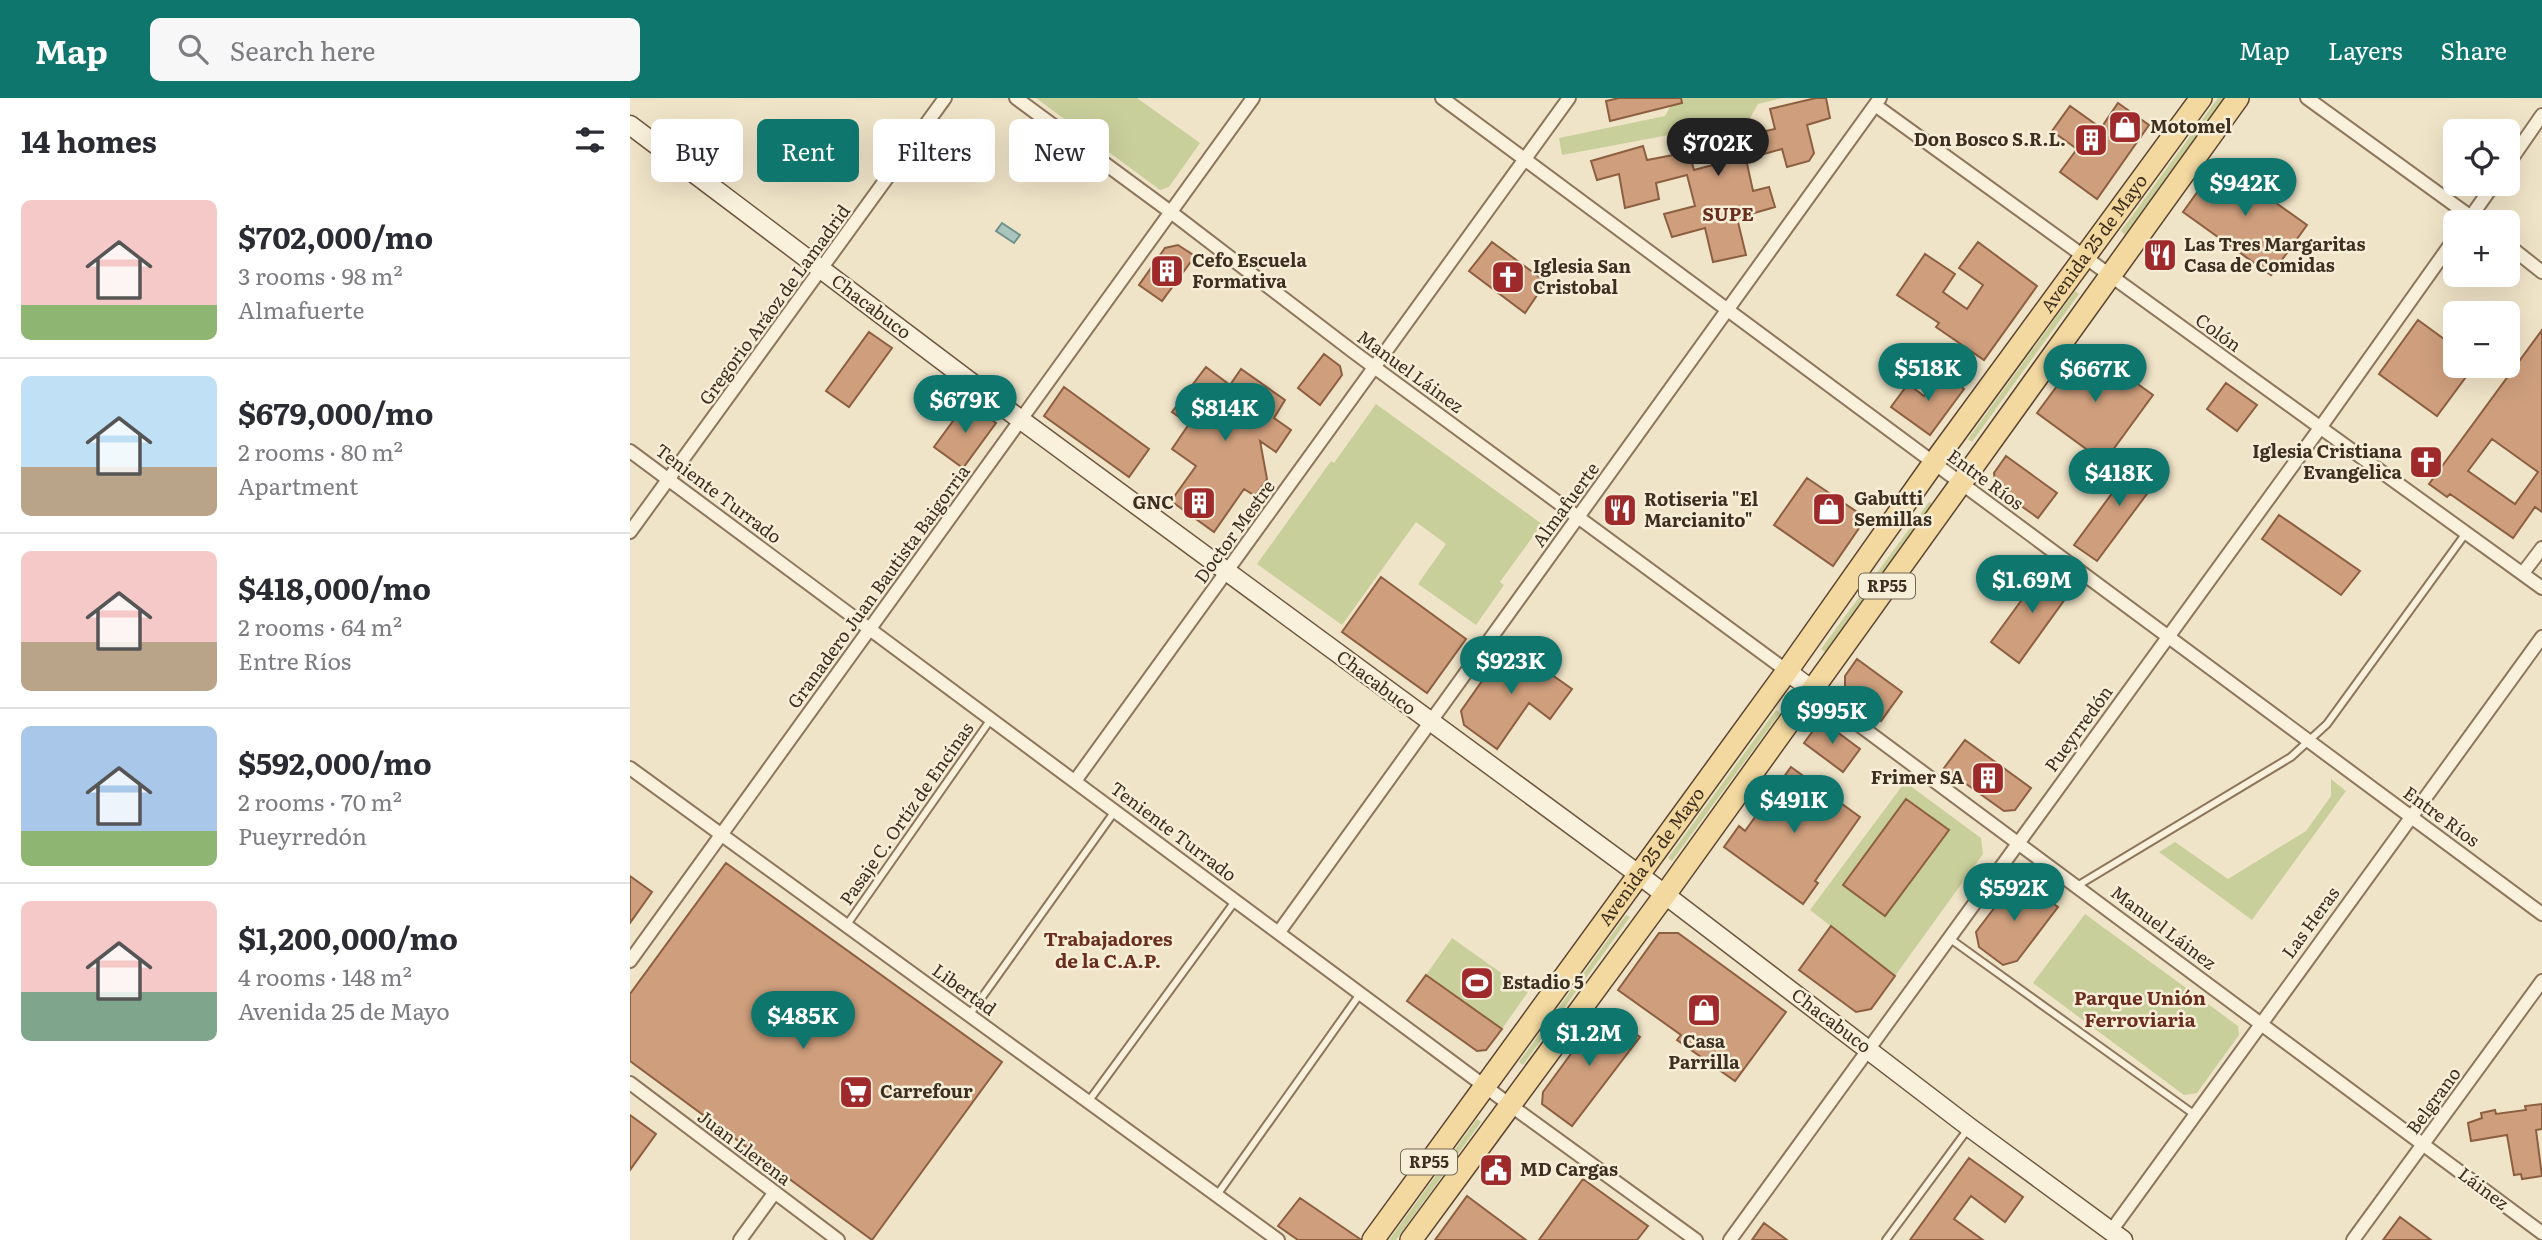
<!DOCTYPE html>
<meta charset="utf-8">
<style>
body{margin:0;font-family:Literata,serif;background:#f7f7f7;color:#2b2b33;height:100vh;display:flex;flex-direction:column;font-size:26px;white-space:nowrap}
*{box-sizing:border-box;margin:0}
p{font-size:23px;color:#7c7c81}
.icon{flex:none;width:38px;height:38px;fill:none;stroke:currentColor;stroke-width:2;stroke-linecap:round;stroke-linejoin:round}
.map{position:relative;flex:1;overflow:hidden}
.drawer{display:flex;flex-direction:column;background:#fff;width:630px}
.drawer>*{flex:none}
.top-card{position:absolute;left:21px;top:21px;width:665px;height:63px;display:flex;gap:14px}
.tools{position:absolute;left:1813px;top:21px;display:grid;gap:14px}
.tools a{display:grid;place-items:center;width:77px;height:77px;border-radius:10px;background:#fff;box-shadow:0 7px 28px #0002;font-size:35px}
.price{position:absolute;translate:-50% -60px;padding:0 16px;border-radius:24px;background:#0f766e;color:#fff;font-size:23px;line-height:46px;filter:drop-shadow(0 2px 4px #0008)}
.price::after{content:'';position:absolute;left:50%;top:42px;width:21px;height:16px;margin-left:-10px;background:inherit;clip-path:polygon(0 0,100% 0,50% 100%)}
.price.selected{background:#222;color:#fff}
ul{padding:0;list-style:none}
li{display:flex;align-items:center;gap:21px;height:175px;padding:0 21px}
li+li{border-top:2px solid #e1e1e2}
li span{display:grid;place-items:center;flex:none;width:196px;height:140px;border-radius:10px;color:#555}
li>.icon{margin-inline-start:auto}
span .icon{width:84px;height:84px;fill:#fffc;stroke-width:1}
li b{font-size:30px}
h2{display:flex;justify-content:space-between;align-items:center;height:84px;padding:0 21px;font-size:30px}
.tag{padding:0 24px;border-radius:10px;background:#fff;box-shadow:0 7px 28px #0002;font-size:24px;line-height:63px}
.tag.selected{background:#0f766e;color:#fff}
header{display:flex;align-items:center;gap:42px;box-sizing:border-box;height:98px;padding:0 35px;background:#0f766e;color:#fff}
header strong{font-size:33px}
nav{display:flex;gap:38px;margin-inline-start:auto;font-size:24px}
.search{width:490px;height:63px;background:#f7f7f7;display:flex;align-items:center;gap:18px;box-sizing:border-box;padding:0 24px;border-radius:10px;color:#7c7c81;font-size:26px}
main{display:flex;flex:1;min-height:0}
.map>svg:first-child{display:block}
</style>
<header>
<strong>Map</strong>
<div class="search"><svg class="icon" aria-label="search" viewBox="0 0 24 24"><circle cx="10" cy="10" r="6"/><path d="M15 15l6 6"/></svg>Search here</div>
<nav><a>Map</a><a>Layers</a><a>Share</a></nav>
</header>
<main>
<section class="drawer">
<h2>14 homes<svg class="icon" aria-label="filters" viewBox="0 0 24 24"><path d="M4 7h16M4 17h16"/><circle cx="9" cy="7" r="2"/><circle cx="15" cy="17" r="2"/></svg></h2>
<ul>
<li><span style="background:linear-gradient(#f6c9c9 75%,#8fb573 0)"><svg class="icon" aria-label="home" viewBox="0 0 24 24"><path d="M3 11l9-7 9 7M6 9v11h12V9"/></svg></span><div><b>$702,000/mo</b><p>3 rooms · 98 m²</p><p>Almafuerte</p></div></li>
<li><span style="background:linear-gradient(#bfe0f5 65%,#b9a48a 0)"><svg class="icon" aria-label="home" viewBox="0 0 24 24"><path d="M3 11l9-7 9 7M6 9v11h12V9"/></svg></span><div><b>$679,000/mo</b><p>2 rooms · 80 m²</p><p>Apartment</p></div></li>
<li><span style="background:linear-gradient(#f6c9c9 65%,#b9a48a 0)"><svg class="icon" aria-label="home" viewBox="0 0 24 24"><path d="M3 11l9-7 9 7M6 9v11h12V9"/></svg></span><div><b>$418,000/mo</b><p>2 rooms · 64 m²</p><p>Entre Ríos</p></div></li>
<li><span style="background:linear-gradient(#a9c7e8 75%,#8fb573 0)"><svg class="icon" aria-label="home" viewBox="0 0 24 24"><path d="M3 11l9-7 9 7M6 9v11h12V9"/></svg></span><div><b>$592,000/mo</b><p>2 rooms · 70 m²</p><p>Pueyrredón</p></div></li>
<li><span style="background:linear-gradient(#f6c9c9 65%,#7fa58c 0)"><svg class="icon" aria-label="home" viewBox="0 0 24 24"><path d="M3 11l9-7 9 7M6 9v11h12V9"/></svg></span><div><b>$1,200,000/mo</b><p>4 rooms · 148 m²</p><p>Avenida 25 de Mayo</p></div></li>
</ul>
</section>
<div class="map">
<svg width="1912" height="1142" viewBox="0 0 1912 1142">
<rect width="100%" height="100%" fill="#f0e4c8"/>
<path fill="#c9cf9b" d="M406,0H507L570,45L539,89L530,92Z
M1045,0H1152L1128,6L1115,29L1059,44L1039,37L932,57L929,40L1035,18Z
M1588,0H1594L1495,137L1491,133Z
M1445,193L1449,196L1342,344L1338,341Z
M746,306L912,426L870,484L874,487L846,527L788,486L816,446L786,424L712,527L627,466L701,363L704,365Z
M1299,404L1303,406L1195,554L1191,551Z
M1146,612L1150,615L1042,763L1038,760Z
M1701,681L1716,693L1622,822L1529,754L1545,744L1598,781L1676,733L1701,698Z
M1275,684L1351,740L1353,756L1265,878L1180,812Z
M1455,816L1608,928L1609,937L1567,995L1554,997L1403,885Z
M996,817L1000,819L893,967L889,964Z
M822,840L898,894L872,931L796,877Z
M847,1021L851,1024L766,1142H759Z"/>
<path fill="#a9c4bc" stroke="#6f938a" stroke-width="2" d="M372,125L390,137L384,145L366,133Z"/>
<path fill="#cf9f7d" stroke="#8d5f41" stroke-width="2" fill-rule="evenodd" d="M989,0H1051L1052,5L980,23L976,3Z
M1186,0H1196L1200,20L1177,27L1184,55L1179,63L1157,69L1152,51L1116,61L1123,93L1139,89L1145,109L1107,120L1116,157L1083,164L1075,130L1042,139L1034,116L1065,108L1057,77L1026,85L1029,101L995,110L989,76L967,82L961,63L1013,48L1017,62L1059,54L1064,72L1105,61L1100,41L1145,31L1140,11Z
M1488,5L1519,27L1467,101L1430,74L1447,51L1422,33L1440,8L1471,30Z
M1589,64L1677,127L1641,177L1553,114Z
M862,144L916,184L895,215L839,173Z
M1348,144L1407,188L1354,262L1306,229L1309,225L1267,197L1295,156L1325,176L1313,194L1337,211L1353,187L1329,170Z
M548,147L565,158L532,203L509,187L535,150Z
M1788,222L1825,249V268H1844L1807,318L1749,276Z
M1912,232V414L1905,409L1883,440L1820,396L1817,399L1799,386ZM1862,341L1908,374L1885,406L1838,373Z
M239,234L262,250L219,309L196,293Z
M1456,249L1523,297L1474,364L1407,315Z
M694,256L710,268L712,277L690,307L668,290Z
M576,269L600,287L611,271L655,302L644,320L661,332L646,354L630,343L637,381L625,398L614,391L584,434L541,403L566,368L542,351L559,326L542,314Z
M1312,274L1334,291L1300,337L1261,309L1278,286L1294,298Z
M1596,285L1627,307L1607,333L1577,311Z
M434,289L519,351L499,379L414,318Z
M337,304L366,325L333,370L304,349Z
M1511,356L1534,373L1467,463L1444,447Z
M1376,358L1427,395L1408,420L1366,390L1364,375Z
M1177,380L1236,420L1203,468L1144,427Z
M1649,417L1730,473L1711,497L1632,441Z
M1415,470L1443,490L1389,565L1361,544Z
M751,479L836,541L797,595L712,534Z
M878,546L942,591L920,621L899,605L867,651L834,627L831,613Z
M1227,561L1272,594L1251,623L1215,597V578Z
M1191,622L1230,651L1213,674L1174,645Z
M1335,642L1401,690L1385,712L1374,713L1314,670Z
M1161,669L1230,719L1185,783L1188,785L1173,806L1094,749L1109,728L1115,733Z
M1276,701L1319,732L1255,818L1213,787Z
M96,765L372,964L242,1142L0,963V896Z
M0,778L22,794L0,825Z
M1387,780L1428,809L1387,863L1373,867L1349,849L1346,834Z
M1201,828L1265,878L1241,911L1226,914L1169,872Z
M1029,835H1048L1156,914L1105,983L1047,942L1051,937L988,892Z
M796,877L872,931L856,952L847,953L777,903Z
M973,912L1010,939L942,1028L912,1006L913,994Z
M1912,1006V1031L1906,1032L1912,1078L1892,1081L1891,1076L1884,1077L1877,1037L1841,1043L1838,1025L1852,1020L1851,1015L1865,1012L1866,1016L1896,1012L1895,1008Z
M0,1017L26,1036L0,1072Z
M1339,1060L1393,1099L1375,1124L1341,1098L1324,1121L1353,1142H1280Z
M953,1081L1018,1128L1007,1142H909Z
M837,1098L896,1142H805Z
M670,1100L730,1141V1142H668L648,1128Z
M1770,1119L1801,1142H1753Z
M1134,1125L1157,1142H1122Z"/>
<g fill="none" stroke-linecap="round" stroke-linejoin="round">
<g stroke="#8d765c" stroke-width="10">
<path id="lane" d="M1447,788L1661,659L1697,626L1836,435
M216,828L361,621
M1319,840L1565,1017
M340,916L485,713
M458,1004L606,802
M587,1097L730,896
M1256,1142L1338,1031"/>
</g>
<g stroke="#8d765c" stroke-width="16">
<path id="street" d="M386,0L542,115L725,255L1157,573
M812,0L1912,816
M1677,0L1848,124
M1245,7L1912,490
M1878,66L1912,17
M1837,124L1864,86
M1878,147L1912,174
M0,353L880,1007L1066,1142
M0,434L315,0
M1893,475L1912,450
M1182,592L1912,1135
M0,670L648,1142
M445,683L939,0
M649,834L1250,0
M0,863L623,0
M0,985L208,1142
M1481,1133L1912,539
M110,1142L145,1094
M1100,1142L1690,330L1825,140
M1723,1142L1912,883"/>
</g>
<g stroke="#6f573f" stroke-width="21">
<path id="secondary" d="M0,27L391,322L1008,776L1339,1029L1493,1142
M1157,573L1182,592"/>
</g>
<g stroke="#5b4430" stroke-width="24">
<g id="primary">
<path id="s1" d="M743,1142L1157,573L1303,366L1571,0"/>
<path d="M781,1142L1034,798L1608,0"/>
</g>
</g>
<use href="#lane" stroke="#faf1dc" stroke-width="6"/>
<use href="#street" stroke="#faf1dc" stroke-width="12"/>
<use href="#secondary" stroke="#faf1dc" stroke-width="18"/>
<use href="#primary" stroke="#f3d9a0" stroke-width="21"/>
</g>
<defs>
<g id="shop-square" transform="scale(1.75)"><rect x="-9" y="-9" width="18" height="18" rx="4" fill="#9e2a2b" stroke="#f7eed8"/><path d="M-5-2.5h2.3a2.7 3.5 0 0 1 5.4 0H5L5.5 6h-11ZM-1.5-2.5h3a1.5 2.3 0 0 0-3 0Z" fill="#fff"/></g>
<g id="building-square" transform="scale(1.75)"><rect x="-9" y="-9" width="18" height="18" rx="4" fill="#9e2a2b" stroke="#f7eed8"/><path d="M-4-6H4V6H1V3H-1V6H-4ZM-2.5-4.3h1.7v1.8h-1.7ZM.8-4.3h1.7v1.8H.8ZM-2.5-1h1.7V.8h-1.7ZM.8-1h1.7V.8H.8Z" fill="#fff"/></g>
<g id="restaurant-square" transform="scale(1.75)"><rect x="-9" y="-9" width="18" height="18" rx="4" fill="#9e2a2b" stroke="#f7eed8"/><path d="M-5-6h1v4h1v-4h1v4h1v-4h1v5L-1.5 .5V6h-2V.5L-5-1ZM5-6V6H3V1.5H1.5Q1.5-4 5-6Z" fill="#fff"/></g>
<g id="church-square" transform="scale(1.75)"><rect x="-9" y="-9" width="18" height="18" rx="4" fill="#9e2a2b" stroke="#f7eed8"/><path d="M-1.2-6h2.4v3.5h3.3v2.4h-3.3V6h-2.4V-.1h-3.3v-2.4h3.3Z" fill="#fff"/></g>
<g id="stadium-square" transform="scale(1.75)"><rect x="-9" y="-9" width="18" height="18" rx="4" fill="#9e2a2b" stroke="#f7eed8"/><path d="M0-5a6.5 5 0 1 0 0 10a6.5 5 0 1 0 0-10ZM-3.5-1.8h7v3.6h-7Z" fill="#fff"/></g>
<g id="supermarket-square" transform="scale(1.75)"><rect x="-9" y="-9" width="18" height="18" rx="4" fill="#9e2a2b" stroke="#f7eed8"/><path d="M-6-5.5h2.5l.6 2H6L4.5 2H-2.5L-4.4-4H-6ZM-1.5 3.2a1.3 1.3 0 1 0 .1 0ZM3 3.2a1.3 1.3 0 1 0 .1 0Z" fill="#fff"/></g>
<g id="civic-square" transform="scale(1.75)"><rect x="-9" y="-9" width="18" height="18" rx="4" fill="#9e2a2b" stroke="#f7eed8"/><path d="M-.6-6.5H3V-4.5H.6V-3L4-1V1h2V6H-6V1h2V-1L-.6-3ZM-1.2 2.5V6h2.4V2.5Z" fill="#fff"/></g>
</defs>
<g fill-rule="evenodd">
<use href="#shop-square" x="1495" y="29"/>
<use href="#building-square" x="1461" y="42"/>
<use href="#restaurant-square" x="1530" y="157"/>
<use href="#building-square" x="537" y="173"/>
<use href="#church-square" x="878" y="179"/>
<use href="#church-square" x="1796" y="364"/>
<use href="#building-square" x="569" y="405"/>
<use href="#shop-square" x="1199" y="411"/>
<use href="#restaurant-square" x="990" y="412"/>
<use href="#building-square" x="1358" y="680"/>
<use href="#stadium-square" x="847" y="885"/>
<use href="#shop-square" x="1074" y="912"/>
<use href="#supermarket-square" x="226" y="994"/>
<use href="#civic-square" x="866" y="1072"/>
</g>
<g text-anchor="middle" stroke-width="5" stroke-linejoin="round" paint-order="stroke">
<g fill="#f7eed8" stroke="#756857" stroke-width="2">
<rect x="1229" y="475.5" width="56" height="25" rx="5"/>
<rect x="771" y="1051.5" width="56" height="25" rx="5"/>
</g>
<g font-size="16" font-weight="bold" fill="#3d2e20">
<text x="1257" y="494">RP55</text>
<text x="799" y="1070">RP55</text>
</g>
<g font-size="18" font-weight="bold" fill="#3d2e20" stroke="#f7eed8" text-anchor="start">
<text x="1520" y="35">Motomel</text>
<text x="1436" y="48" text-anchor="end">Don Bosco S.R.L.</text>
<text x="1554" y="153">Las Tres Margaritas<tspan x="1554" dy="21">Casa de Comidas</tspan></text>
<text x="562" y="169">Cefo Escuela<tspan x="562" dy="21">Formativa</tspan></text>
<text x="903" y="175">Iglesia San<tspan x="903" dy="21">Cristobal</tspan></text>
<text x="1772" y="360" text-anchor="end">Iglesia Cristiana<tspan x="1772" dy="21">Evangelica</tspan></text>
<text x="1224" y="407">Gabutti<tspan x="1224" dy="21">Semillas</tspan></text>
<text x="1014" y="408">Rotiseria "El<tspan x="1014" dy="21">Marcianito"</tspan></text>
<text x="544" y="411" text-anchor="end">GNC</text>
<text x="1334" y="686" text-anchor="end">Frimer SA</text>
<text x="872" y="891">Estadio 5</text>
<text x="1074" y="950" text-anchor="middle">Casa<tspan x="1074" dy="21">Parrilla</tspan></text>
<text x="250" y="1000">Carrefour</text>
<text x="890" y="1078">MD Cargas</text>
</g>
<g font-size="18" fill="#3d2e20" stroke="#f7eed8">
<text dy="6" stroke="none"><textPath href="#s1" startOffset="1230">Avenida 25 de Mayo</textPath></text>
<text transform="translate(145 207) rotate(-54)" y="6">Gregorio Aráoz de Lamadrid</text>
<text transform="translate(241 209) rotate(37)" y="6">Chacabuco</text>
<text transform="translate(1588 235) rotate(36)" y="6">Colón</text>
<text transform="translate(780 274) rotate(36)" y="6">Manuel Láinez</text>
<text transform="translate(1355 382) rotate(36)" y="6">Entre Ríos</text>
<text transform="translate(88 396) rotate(37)" y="6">Teniente Turrado</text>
<text transform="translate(936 407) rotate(-54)" y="6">Almafuerte</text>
<text transform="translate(605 434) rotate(-54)" y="6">Doctor Mestre</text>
<text transform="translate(249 489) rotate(-54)" y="6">Granadero Juan Bautista Baigorria</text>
<text transform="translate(746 585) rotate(37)" y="6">Chacabuco</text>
<text transform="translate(1449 631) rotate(-54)" y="6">Pueyrredón</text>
<text transform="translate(277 716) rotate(-55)" y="6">Pasaje C. Ortíz de Encínas</text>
<text transform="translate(1811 719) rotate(36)" y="6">Entre Ríos</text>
<text transform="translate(543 734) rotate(37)" y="6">Teniente Turrado</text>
<text dy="6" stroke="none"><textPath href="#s1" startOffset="474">Avenida 25 de Mayo</textPath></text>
<text transform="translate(1681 825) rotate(-54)" y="6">Las Heras</text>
<text transform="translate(1533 830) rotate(37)" y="6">Manuel Láinez</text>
<text transform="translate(334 892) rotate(36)" y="6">Libertad</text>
<text transform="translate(1201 923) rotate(37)" y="6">Chacabuco</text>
<text transform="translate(1804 1003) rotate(-54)" y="6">Belgrano</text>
<text transform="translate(114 1050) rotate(37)" y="6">Juan Llerena</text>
<text transform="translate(1853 1091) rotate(37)" y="6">Láinez</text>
</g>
<g font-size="19" font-weight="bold" fill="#6b2e1e" stroke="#f7eed8">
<text x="1098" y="123">SUPE</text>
<text x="478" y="848">Trabajadores<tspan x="478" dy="22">de la C.A.P.</tspan></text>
<text x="1510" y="907">Parque Unión<tspan x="1510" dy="22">Ferroviaria</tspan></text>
</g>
</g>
</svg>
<div class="tools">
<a><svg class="icon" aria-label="locate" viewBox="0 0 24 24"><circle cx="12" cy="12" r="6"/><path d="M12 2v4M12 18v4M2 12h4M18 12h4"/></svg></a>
<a>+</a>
<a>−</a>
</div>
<b class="price selected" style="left:1088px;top:80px">$702K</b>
<b class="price" style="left:1615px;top:120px">$942K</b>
<b class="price" style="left:1298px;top:305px">$518K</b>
<b class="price" style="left:1465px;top:306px">$667K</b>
<b class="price" style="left:335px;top:337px">$679K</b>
<b class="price" style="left:595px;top:345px">$814K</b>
<b class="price" style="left:1489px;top:410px">$418K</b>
<b class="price" style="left:1402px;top:517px">$1.69M</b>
<b class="price" style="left:881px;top:598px">$923K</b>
<b class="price" style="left:1202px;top:648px">$995K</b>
<b class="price" style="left:1164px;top:737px">$491K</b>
<b class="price" style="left:1384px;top:825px">$592K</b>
<b class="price" style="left:173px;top:953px">$485K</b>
<b class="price" style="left:959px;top:970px">$1.2M</b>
<div class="top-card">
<a class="tag">Buy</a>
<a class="tag selected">Rent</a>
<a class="tag">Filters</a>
<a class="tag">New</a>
</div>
</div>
</main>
